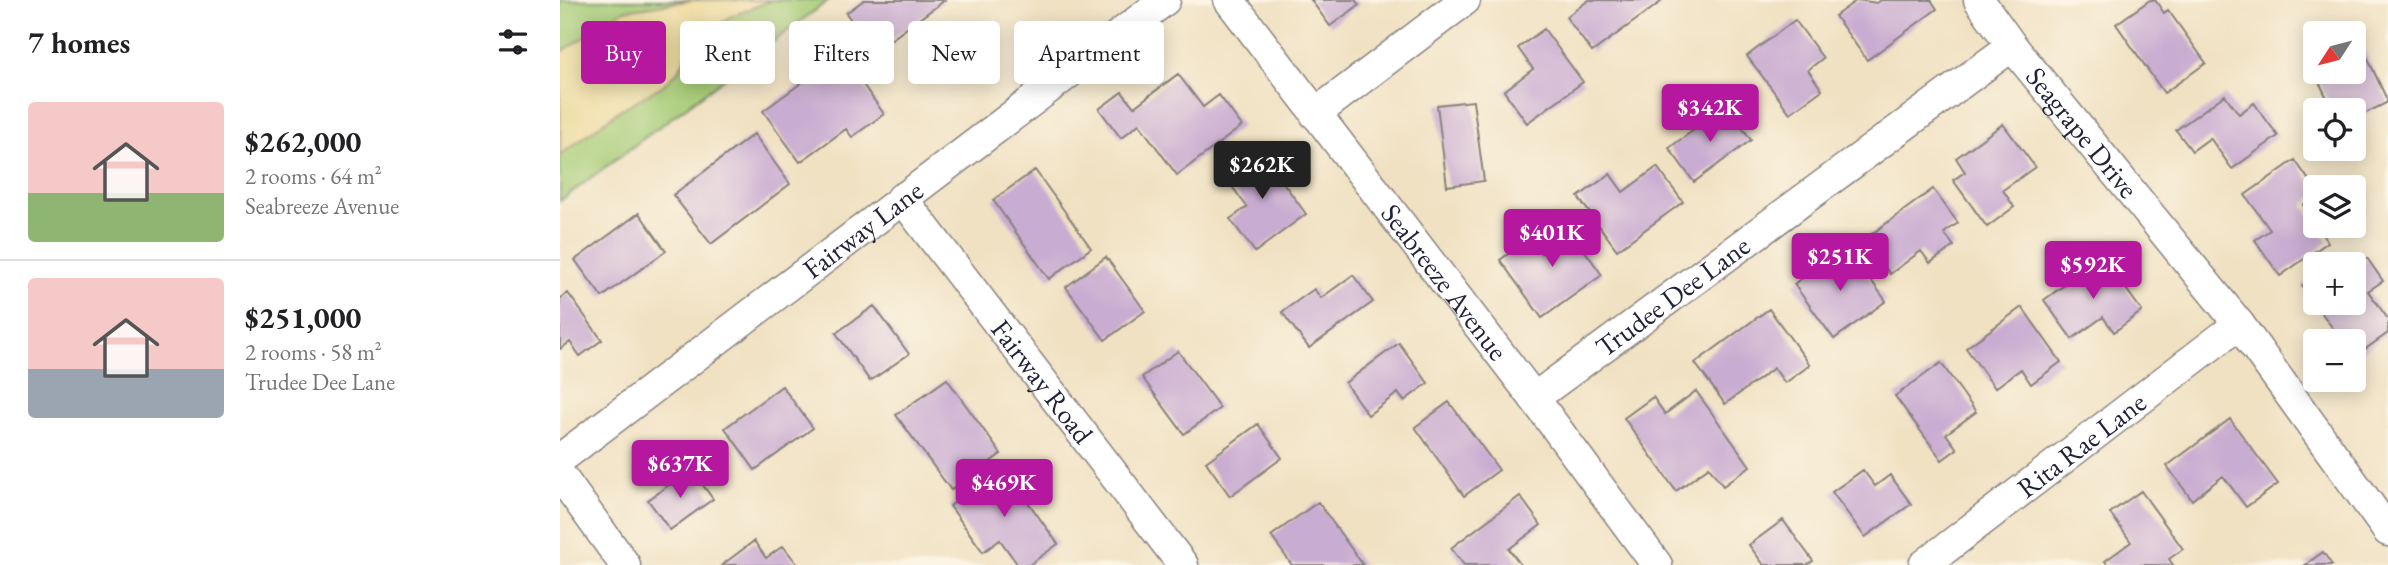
<!DOCTYPE html>
<meta charset="utf-8">
<style>
body{margin:0;font-family:"EB Garamond",serif;background:#f6f6f6;color:#202124;height:100vh;display:flex;flex-direction:column;font-size:26px;white-space:nowrap}
*{box-sizing:border-box;margin:0}
p{font-size:23px;color:#757577}
.icon{flex:none;width:38px;height:38px;fill:none;stroke:currentColor;stroke-width:2;stroke-linecap:round;stroke-linejoin:round}
.map{position:relative;flex:1;overflow:hidden}
.drawer{display:flex;flex-direction:column;background:#fff;width:560px}
.drawer>*{flex:none}
.guide{position:absolute;left:21px;top:21px;width:665px;height:63px;display:flex;gap:14px}
.needle{width:46px;rotate:234deg}
.fabs{position:absolute;left:1743px;top:21px;display:grid;gap:14px}
.fabs a{display:grid;place-items:center;width:63px;height:63px;border-radius:7px;background:#fff;box-shadow:0 4px 18px #0003;font-size:35px}
.price{position:absolute;translate:-50% -60px;padding:0 16px;border-radius:7px;background:#b5179e;color:#fff;font-size:23px;line-height:46px;filter:drop-shadow(0 2px 4px #0008)}
.price::after{content:'';position:absolute;left:50%;top:42px;width:21px;height:16px;margin-left:-10px;background:inherit;clip-path:polygon(0 0,100% 0,50% 100%)}
.price.current{background:#222;color:#fff}
ul{padding:0;list-style:none}
li{display:flex;align-items:center;gap:21px;height:175px;padding:0 28px}
li+li{border-top:2px solid #e0e0e0}
li span{display:grid;place-items:center;flex:none;width:196px;height:140px;border-radius:7px;color:#555}
li>.icon{margin-inline-start:auto}
span .icon{width:84px;height:84px;fill:#fffc;stroke-width:1}
li b{font-size:30px}
h2{display:flex;justify-content:space-between;align-items:center;height:84px;padding:0 28px;font-size:30px}
.pill{padding:0 24px;border-radius:7px;background:#fff;box-shadow:0 4px 18px #0003;font-size:24px;line-height:63px}
.pill.current{background:#b5179e;color:#fff}
main{display:flex;flex:1;min-height:0}
.map>svg:first-child{display:block}
</style>
<main>
<section class="drawer">
<h2>7 homes<svg class="icon" aria-label="filters" viewBox="0 0 24 24"><path d="M4 7h16M4 17h16"/><circle cx="9" cy="7" r="2"/><circle cx="15" cy="17" r="2"/></svg></h2>
<ul>
<li><span style="background:linear-gradient(#f6c9c9 65%,#8fb573 0)"><svg class="icon" aria-label="home" viewBox="0 0 24 24"><path d="M3 11l9-7 9 7M6 9v11h12V9"/></svg></span><div><b>$262,000</b><p>2 rooms · 64 m²</p><p>Seabreeze Avenue</p></div></li>
<li><span style="background:linear-gradient(#f6c9c9 65%,#9aa5b1 0)"><svg class="icon" aria-label="home" viewBox="0 0 24 24"><path d="M3 11l9-7 9 7M6 9v11h12V9"/></svg></span><div><b>$251,000</b><p>2 rooms · 58 m²</p><p>Trudee Dee Lane</p></div></li>
</ul>
</section>
<div class="map">
<svg width="1828" height="565" viewBox="0 0 1828 565">
<rect width="100%" height="100%" fill="#fcf5e5"/>
<filter id="ink" filterUnits="userSpaceOnUse"><feTurbulence type="fractalNoise" baseFrequency=".0143" numOctaves="2"/><feDisplacementMap in="SourceGraphic" scale="14" xChannelSelector="R" yChannelSelector="G"/><feConvolveMatrix kernelMatrix="1 2 1 2 8 2 1 2 1" color-interpolation-filters="sRGB"/></filter>
<filter id="wash" filterUnits="userSpaceOnUse"><feTurbulence type="fractalNoise" baseFrequency=".00686" numOctaves="4" result="noise"/><feDisplacementMap in="SourceGraphic" scale="28" xChannelSelector="R" yChannelSelector="G"/><feGaussianBlur stdDeviation="1.57" result="paint"/><feColorMatrix in="noise" values="0 0 0 0 0 0 0 0 0 0 0 0 0 0 0 0 0 1.4 0 .05"/><feComposite in="paint" operator="in"/></filter>
<g filter="url(#wash)">
<rect width="100%" height="100%" fill="#f0e1c2"/>
<path fill="#a7cc77" stroke="#647759" stroke-width="2" d="M0,0H269L0,201Z"/>
<path fill="#eeda9e" stroke="#887e6c" stroke-width="2" d="M133,0H212L172,16L135,42L118,71L102,86L60,110L0,155V53L65,10Z"/>
<g id="blocks">
<path fill="#c9acd1" d="M304,0H385L314,52L286,13Z
M751,0H795L799,5L770,26Z
M1029,0H1099L1101,2L1032,52L1006,17Z
M1297,0L1317,3L1321,0H1371L1377,9L1307,60L1275,16Z
M1590,0H1595L1604,13L1608,10L1646,63L1604,93L1556,24Z
M1235,20L1263,58L1248,70L1262,90L1230,113L1187,56Z
M984,29L1023,82L967,123L944,91L973,69L958,48Z
M1799,39L1828,102L1794,119V110H1773L1750,64L1755,62V72H1794V42Z
M281,54L324,114L292,137L286,129L240,162L203,111Z
M618,74L643,107L659,95L682,126L617,175L579,124L561,138L539,109L562,92L574,107Z
M1665,95L1679,114L1694,103L1718,136L1672,169L1650,138L1632,151L1616,130Z
M913,101L924,181L887,186L877,105Z
M1167,106L1191,140L1134,182L1109,148Z
M1443,124L1475,167L1443,190L1454,207L1427,227L1393,180L1405,172L1396,158Z
M194,134L230,184L151,244L113,195Z
M698,148L746,214L695,252L670,219L687,207L663,174Z
M1735,160L1755,189V196L1743,205L1768,242L1720,276L1695,240L1710,230L1685,195Z
M1097,167L1123,202L1057,250L1018,197L1050,174L1063,192Z
M475,170L531,248L489,279L433,200Z
M1373,189L1398,223L1384,233L1394,246L1370,263L1361,251L1330,274L1305,239Z
M79,213L106,251L42,297L15,260Z
M1000,216L1042,275L982,318L940,260L970,238L981,253L993,244L982,229Z
M1286,246L1326,301L1274,339L1234,284Z
M546,257L585,311L545,340L506,287Z
M1543,257L1582,311L1554,332L1543,317L1512,339L1484,300Z
M1807,258L1823,281L1808,291L1828,319V333L1794,357V341H1782L1742,286L1755,276V303H1794V268Z
M793,275L813,302L749,348L722,312L754,289L761,298Z
M8,293L42,340L20,356L10,342L0,349V299Z
M314,306L349,354L310,381L276,333Z
M1462,307L1501,362L1471,384L1461,369L1435,388L1406,348Z
M1209,309L1250,365L1225,383L1214,368L1165,404L1135,363Z
M839,343L868,383L844,401L838,393L808,415L785,383Z
M618,351L660,408L624,434L582,377Z
M1381,363L1416,412L1386,434L1397,449L1382,460L1335,396Z
M387,379L441,454L391,490L336,415Z
M222,386L253,428L195,470L165,428Z
M1136,391L1190,466L1163,486L1149,467L1116,491L1064,418L1093,397L1105,414Z
M889,402L939,470L904,496L855,427Z
M1670,419L1718,484L1686,507L1663,476L1632,500L1607,466Z
M698,424L722,458L670,496L646,462Z
M443,467L498,544L469,565H458L440,540L423,552L390,506Z
M131,469L153,499L110,530L88,500Z
M1303,470L1315,486L1330,475L1351,504L1305,537L1272,492Z
M1581,491L1623,549L1609,559L1613,565H1548L1545,561L1571,542L1550,513Z
M960,496L981,525L949,549L961,565H904L891,548Z
M758,502L803,565H732L711,536Z
M1223,520L1253,561L1247,565H1204L1189,545Z
M194,541L206,558L223,546L238,565H162Z
M1763,552L1772,565H1745Z"/>
</g>
</g>
<g filter="url(#ink)">
<use href="#blocks" fill-opacity="0" stroke="#89827e" stroke-width="2"/>
<g fill="none" stroke-linecap="round" stroke-linejoin="round">
<g stroke="#89827e" stroke-width="33">
<g id="street">
<path id="s1" d="M669,0L974,398L1097,565"/>
<path id="s2" d="M1419,0L1452,46L1679,324L1828,531"/>
<path d="M755,114L905,0"/>
<path id="s3" d="M342,198L623,565"/>
<path id="s4" d="M974,398L1452,46"/>
<path id="s5" d="M0,459L605,0"/>
<path d="M0,475L65,565"/>
<path id="s6" d="M1364,565L1679,324"/>
</g>
</g>
<use href="#street" stroke="#fff" stroke-width="30"/>
</g>
</g>
<g text-anchor="middle" stroke-width="5" stroke-linejoin="round" paint-order="stroke">
<g font-size="28" fill="#22223b" stroke="#fcf5e5">
<text dy="10" stroke="none"><textPath href="#s2" startOffset="168">Seagrape Drive</textPath></text>
<text dy="10" stroke="none"><textPath href="#s5" startOffset="380">Fairway Lane</textPath></text>
<text dy="10" stroke="none"><textPath href="#s1" startOffset="355">Seabreeze Avenue</textPath></text>
<text dy="10" stroke="none"><textPath href="#s4" startOffset="172">Trudee Dee Lane</textPath></text>
<text dy="10" stroke="none"><textPath href="#s3" startOffset="231">Fairway Road</textPath></text>
<text dy="10" stroke="none"><textPath href="#s6" startOffset="198">Rita Rae Lane</textPath></text>
</g>
</g>
</svg>
<div class="fabs">
<a><svg class="needle" viewBox="-14 -14 28 28"><path d="M0-13l5 13h-10z" fill="#e53935"/><path d="M0 13l5-13h-10z" fill="#757577"/></svg></a>
<a><svg class="icon" aria-label="locate" viewBox="0 0 24 24"><circle cx="12" cy="12" r="6"/><path d="M12 2v4M12 18v4M2 12h4M18 12h4"/></svg></a>
<a><svg class="icon" aria-label="layers" viewBox="0 0 24 24"><path d="M12 4l9 5-9 5-9-5zM3 14l9 5 9-5"/></svg></a>
<a>+</a>
<a>−</a>
</div>
<b class="price" style="left:1150px;top:144px">$342K</b>
<b class="price current" style="left:702px;top:201px">$262K</b>
<b class="price" style="left:992px;top:269px">$401K</b>
<b class="price" style="left:1280px;top:293px">$251K</b>
<b class="price" style="left:1533px;top:301px">$592K</b>
<b class="price" style="left:120px;top:500px">$637K</b>
<b class="price" style="left:444px;top:519px">$469K</b>
<div class="guide">
<a class="pill current">Buy</a>
<a class="pill">Rent</a>
<a class="pill">Filters</a>
<a class="pill">New</a>
<a class="pill">Apartment</a>
</div>
</div>
</main>
